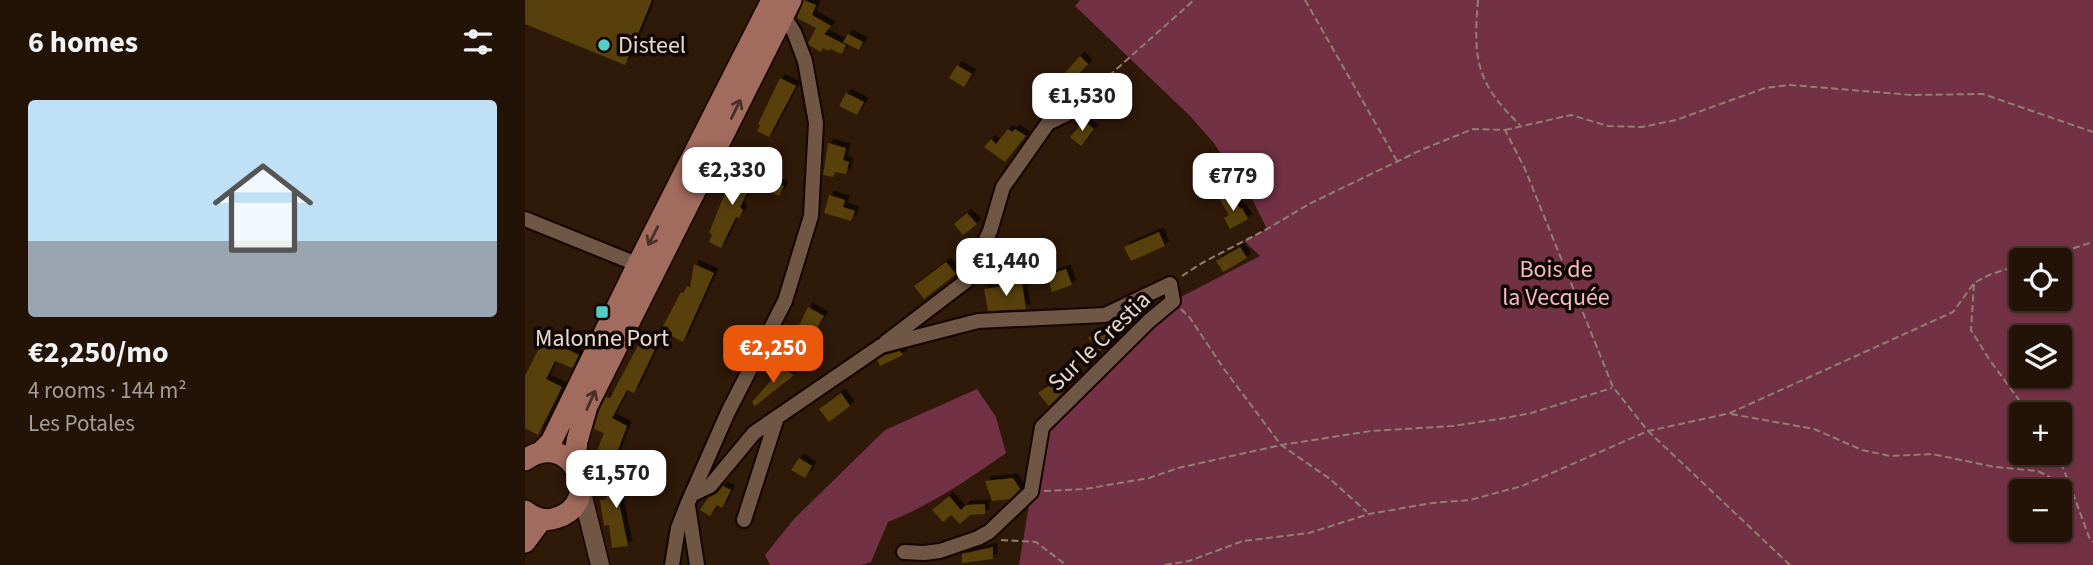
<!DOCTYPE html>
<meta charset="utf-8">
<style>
body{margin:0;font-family:"Source Sans 3",sans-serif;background:#2f2015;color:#f1f3f6;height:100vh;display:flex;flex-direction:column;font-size:26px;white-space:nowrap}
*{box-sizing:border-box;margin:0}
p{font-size:23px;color:#a39e9b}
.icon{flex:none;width:38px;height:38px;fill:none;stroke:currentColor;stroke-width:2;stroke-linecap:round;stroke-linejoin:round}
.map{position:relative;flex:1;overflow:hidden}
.drawer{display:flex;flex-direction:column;background:#231307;width:525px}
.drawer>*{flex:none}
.controls{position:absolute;left:1484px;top:248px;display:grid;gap:14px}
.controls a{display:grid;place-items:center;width:63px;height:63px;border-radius:7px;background:#231307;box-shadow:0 2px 5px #0004,0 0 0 2px #403228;font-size:35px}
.price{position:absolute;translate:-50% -60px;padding:0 16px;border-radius:14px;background:#fff;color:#222;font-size:23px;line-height:46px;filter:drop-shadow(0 2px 4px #0008)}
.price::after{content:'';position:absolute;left:50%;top:42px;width:21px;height:16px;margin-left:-10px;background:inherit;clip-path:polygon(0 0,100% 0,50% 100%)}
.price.active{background:#ea580c;color:#fff}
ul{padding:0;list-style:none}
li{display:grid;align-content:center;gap:14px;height:371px;padding:0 28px}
li span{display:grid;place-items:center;height:217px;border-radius:7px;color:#555}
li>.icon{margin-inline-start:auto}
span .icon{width:126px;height:126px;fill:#fffc;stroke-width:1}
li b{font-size:30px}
h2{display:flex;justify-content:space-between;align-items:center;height:84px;padding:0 28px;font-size:30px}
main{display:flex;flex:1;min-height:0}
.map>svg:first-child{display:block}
</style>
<main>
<section class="drawer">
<h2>6 homes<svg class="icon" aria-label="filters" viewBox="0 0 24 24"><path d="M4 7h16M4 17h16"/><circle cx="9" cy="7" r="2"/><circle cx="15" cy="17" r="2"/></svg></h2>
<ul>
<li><span style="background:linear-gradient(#bfe0f5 65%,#9aa5b1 0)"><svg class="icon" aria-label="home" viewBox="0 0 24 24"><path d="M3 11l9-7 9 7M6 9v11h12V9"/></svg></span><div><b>€2,250/mo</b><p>4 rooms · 144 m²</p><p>Les Potales</p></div></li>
</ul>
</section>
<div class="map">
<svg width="1568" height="565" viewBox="0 0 1568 565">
<defs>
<filter id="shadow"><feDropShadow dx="4.5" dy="-4.5" stdDeviation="0" flood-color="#0009"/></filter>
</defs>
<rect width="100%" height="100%" fill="#2f1909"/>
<path fill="#723145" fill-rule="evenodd" d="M555,0H1568V565H494L517,427L648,301L735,256L719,241L742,229L728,201L688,142L664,115L550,6ZM1496,261H1535V299H1496ZM1496,338H1535V376H1496ZM1496,415H1535V453H1496ZM1496,492H1535V530H1496Z
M452,389L471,417L481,453C442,480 408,504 363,522L346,562L336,565H245L240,555L269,519L360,430Z"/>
<path fill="#584007" filter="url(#shadow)" d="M0,0H127L100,65L0,24Z
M279,0L291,5L287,15L306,26L299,34L321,45L317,54L305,49L304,51L298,48L296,52L284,45L283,43L291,28L272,18Z
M323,34L338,42L334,50L318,42Z
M555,56L563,64L531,98L518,88L527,78L532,82Z
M432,65L447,74L439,87L424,78Z
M255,78L271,86L244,137L232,131L235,125L233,124Z
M321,93L339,102L332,115L314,106Z
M559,121L569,129L556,146L545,137Z
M483,129L487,132L490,129L501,136L480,162L459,147L466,139L471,144Z
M303,143L321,148L318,160L324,162L321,174L310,172L308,177L298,175Z
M215,167L239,180L235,188L227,183L215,207L218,210L214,218L211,217L196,248L184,242L187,235L184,233L200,193L205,195L214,177L211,175Z
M245,179L259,186L254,196L240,189Z
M702,194L710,207L713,205L715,209L717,208L723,219L705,229L699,218L704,215L694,198Z
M304,195L320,200L318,207L330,211L326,221L299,213Z
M442,213L452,224L438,235L429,224Z
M634,232L640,246L606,261L599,247Z
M715,247L722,258L698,272L691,261Z
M421,262L431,274L399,299L389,286Z
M169,264L189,273L158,342L136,330L156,292L158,293L162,286L165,287Z
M541,269L547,285L527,292L522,275Z
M497,283L501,309L463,311L459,289Z
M283,307L299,316L292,327H290L276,339L295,348L291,361L278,356L276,359L264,354L265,348L261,352Z
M583,325L593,338L575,351L563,338Z
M19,338L54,355L47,368L30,361L21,379L37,387L13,435L0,428V376Z
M117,338L132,345L109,393L102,390L87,418L102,426L90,458L86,457L85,463L69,458L79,433L69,429L74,411L81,397L85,398Z
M375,351L378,355L355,366L352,360L360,355Z
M257,368L269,375L230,406L227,402Z
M532,380L540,390L524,406L513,393Z
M316,393L325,406L304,422L294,409Z
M274,458L287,466L280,478L266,470Z
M488,478L495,489L485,499L467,501L460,481Z
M81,480H110L111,493H92L103,546L87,548L84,525L79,526L75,500L81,499Z
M198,486L206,490L197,508L192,505L185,516L175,510L183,498L192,493Z
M424,496L436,510L441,505L460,504V514L445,515L435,524L426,515L418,522L407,510Z
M468,547V559L437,563V554Z"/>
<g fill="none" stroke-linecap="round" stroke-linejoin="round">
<g stroke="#160400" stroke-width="18">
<path id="minor" d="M0,219L119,267
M361,342L441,281L465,231L478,187L523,123L540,115L559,98
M168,494L185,486L229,433L356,346L453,321L580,315L645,284L648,301L624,321L517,427L506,492L464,532L453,538L415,551L399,553L379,552
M163,506L172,565
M219,520L252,417
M147,565L153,528L162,505L203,412L260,301L286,216L291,123L280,61L269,32L258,15"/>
</g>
<g stroke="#160400" stroke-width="21">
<path id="tertiary" d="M56,488L75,565"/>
</g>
<g stroke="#160400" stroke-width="24">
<path id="primary" d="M16,452L26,442L113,264L247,0
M0,460C46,427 81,503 31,518C20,522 9,518 0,511
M49,466L52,441L62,406L266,0
M0,542L17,519"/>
</g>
<path stroke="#917f72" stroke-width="2" stroke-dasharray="7 3.5" stroke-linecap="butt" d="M780,0L872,161
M953,0C948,59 951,83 995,125
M568,90L669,0
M980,130L1046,115L1083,126L1117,127L1151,120L1240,88L1265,85L1387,95L1458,94L1568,132
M1508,261L1568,242
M657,276L677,263L742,229L784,204L896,150L948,129L980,130L1000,169L1088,387L1123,431L1265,565
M1449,284L1446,330L1464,359L1505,415
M656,309L665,318L699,369L756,445L805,479L842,512
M1206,414L1289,429L1337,450L1365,456L1407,454L1470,467L1513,471L1546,488L1564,537L1568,542
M1532,453L1546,488
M519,491L560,489L624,478L653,468L756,445L846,431L928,426L980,418L1006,413L1087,388
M476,540L511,542L541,565
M640,565L664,561L718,541L784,533L844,514L907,503L945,500L997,486L1123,431L1205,413L1428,312L1449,283L1464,275L1496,264"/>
<use href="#minor" stroke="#705745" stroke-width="14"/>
<use href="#tertiary" stroke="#705745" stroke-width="18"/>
<use href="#primary" stroke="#a16b5d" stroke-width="21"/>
</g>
<defs><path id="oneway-shaft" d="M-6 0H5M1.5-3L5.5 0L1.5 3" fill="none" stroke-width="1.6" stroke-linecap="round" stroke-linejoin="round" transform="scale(1.75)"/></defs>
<g stroke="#4a2f27">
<use href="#oneway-shaft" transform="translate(211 109) rotate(-64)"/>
<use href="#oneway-shaft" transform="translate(128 236) rotate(117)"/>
<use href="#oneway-shaft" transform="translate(66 400) rotate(-66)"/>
</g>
<g fill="#54cdc7" stroke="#100703" stroke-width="2.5">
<circle cx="79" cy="45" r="7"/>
<rect x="70" y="305" width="14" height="14" rx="3.5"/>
</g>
<g text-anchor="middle" stroke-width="7" stroke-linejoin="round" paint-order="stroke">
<g font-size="24" fill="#e9dad0" stroke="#100703" text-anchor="start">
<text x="93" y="53">Disteel</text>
<text x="77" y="346" text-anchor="middle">Malonne Port</text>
</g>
<g font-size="24" fill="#f7b9c9" stroke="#100703">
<text x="1031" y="277">Bois de<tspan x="1031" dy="28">la Vecquée</tspan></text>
</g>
<g font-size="24" fill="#e9dad0" stroke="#100703">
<text transform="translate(574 341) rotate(-44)" y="8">Sur le Crestia</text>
</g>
</g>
</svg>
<div class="controls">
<a><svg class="icon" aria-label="locate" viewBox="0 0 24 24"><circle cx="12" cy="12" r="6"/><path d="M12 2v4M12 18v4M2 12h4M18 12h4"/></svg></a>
<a><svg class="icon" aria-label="layers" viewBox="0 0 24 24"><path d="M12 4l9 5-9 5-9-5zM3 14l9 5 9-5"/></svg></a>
<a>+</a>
<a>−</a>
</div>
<b class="price" style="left:557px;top:133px">€1,530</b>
<b class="price" style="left:207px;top:207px">€2,330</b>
<b class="price" style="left:708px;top:213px">€779</b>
<b class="price" style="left:481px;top:298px">€1,440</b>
<b class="price active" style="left:248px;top:385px">€2,250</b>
<b class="price" style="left:91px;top:510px">€1,570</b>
</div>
</main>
